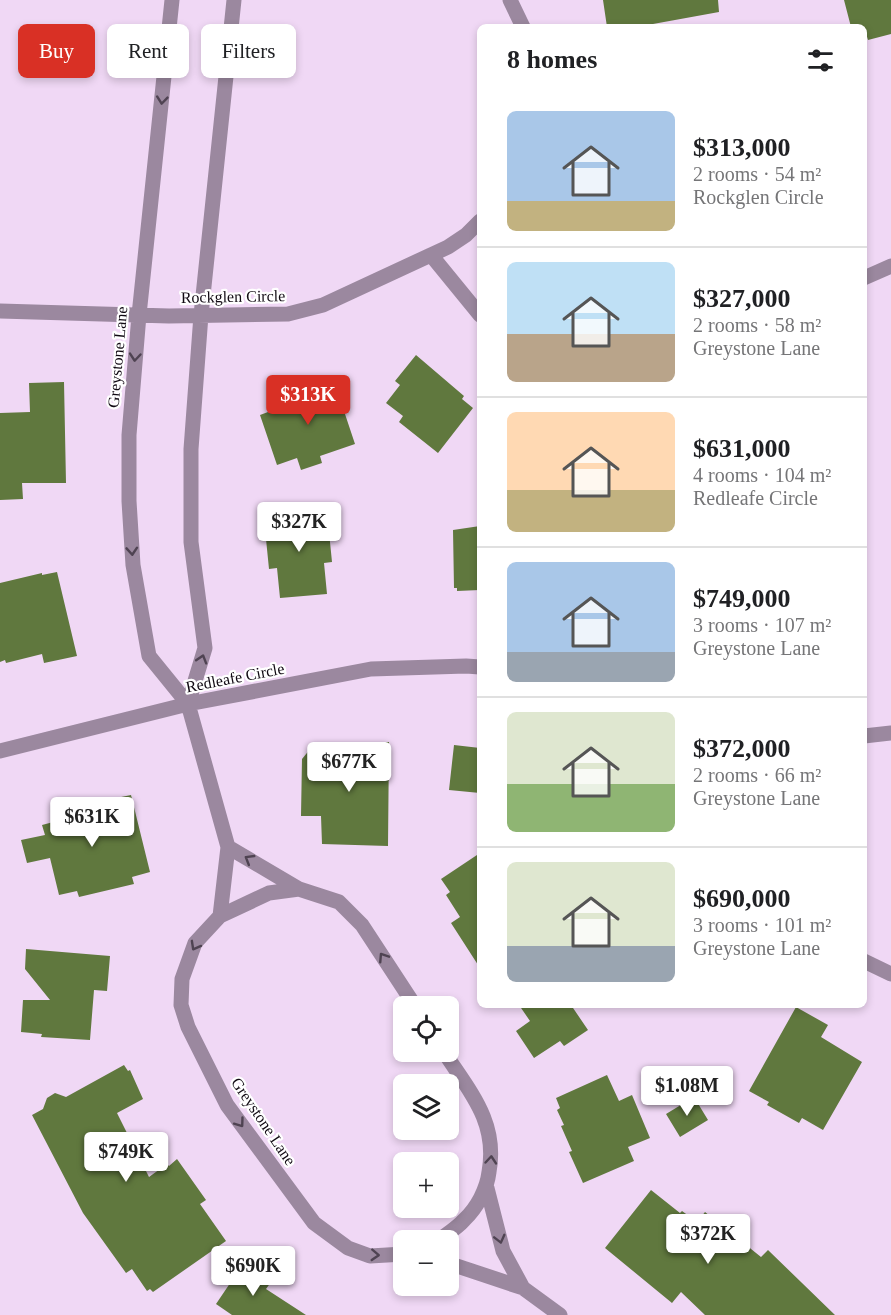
<!DOCTYPE html>
<meta charset="utf-8">
<style>
body{margin:0;font-family:"Times New Roman",serif;background:#f6f6f6;color:#202124;height:100vh;display:flex;flex-direction:column;font-size:22px;white-space:nowrap}
*{box-sizing:border-box;margin:0}
p{font-size:20px;color:#757577}
.icon{flex:none;width:33px;height:33px;fill:none;stroke:currentColor;stroke-width:2;stroke-linecap:round;stroke-linejoin:round}
.map{position:relative;flex:1;overflow:hidden}
.details{position:absolute;left:477px;top:24px;width:390px;height:984px;display:flex;flex-direction:column;background:#fff;border-radius:9px;box-shadow:0 3px 9px #0003}
.details>*{flex:none}
.banner{position:absolute;left:18px;top:24px;width:369px;height:54px;display:flex;gap:12px}
.buttons{position:absolute;left:393px;top:996px;display:grid;gap:12px}
.buttons a{display:grid;place-items:center;width:66px;height:66px;border-radius:9px;background:#fff;box-shadow:0 3px 9px #0003;font-size:30px}
.price{position:absolute;translate:-50% -51px;padding:0 14px;border-radius:6px;background:#fff;color:#222;font-size:20px;line-height:39px;filter:drop-shadow(0 2px 3px #0008)}
.price::after{content:'';position:absolute;left:50%;top:36px;width:18px;height:14px;margin-left:-9px;background:inherit;clip-path:polygon(0 0,100% 0,50% 100%)}
.price.current{background:#d93025;color:#fff}
ul{padding:0;list-style:none}
li{display:flex;align-items:center;gap:18px;height:150px;padding:0 30px}
li+li{border-top:2px solid #e0e0e0}
li span{display:grid;place-items:center;flex:none;width:168px;height:120px;border-radius:9px;color:#555}
li>.icon{margin-inline-start:auto}
span .icon{width:72px;height:72px;fill:#fffc;stroke-width:1}
li b{font-size:26px}
h2{display:flex;justify-content:space-between;align-items:center;height:72px;padding:0 30px;font-size:26px}
.pill{padding:0 21px;border-radius:9px;background:#fff;box-shadow:0 3px 9px #0003;font-size:21px;line-height:54px}
.pill.current{background:#d93025;color:#fff}
.map>svg:first-child{display:block}
</style>
<div class="map">
<svg width="891" height="1315" viewBox="0 0 891 1315">
<rect width="100%" height="100%" fill="#f0d8f5"/>
<path fill="#60783e" d="M603,0H718L719,12L653,24L654,27H607Z
M844,0H891V34L868,40L864,27H851Z
M416,355L464,396L462,399L473,408L438,453L399,422L403,416L386,403L400,385L395,381Z
M331,380L337,397L339,396L355,444L320,456L322,463L301,470L297,458L277,465L260,415L276,409L273,401Z
M64,382L66,483H22L23,499L0,500V413L30,412L29,383Z
M327,512L332,562L324,563L327,594L280,598L277,568L269,569L264,519Z
M480,526V590L457,591V588H454L453,530Z
M57,572L77,656L44,663L42,654L6,663L5,660L0,662V583L42,573V575Z
M352,742H389L388,846L322,844L321,816H301L302,759L311,748L352,750Z
M454,745L480,748V793L449,790Z
M131,795L150,872L132,877L134,884L79,897L77,891L59,895L50,858L27,863L21,840L45,835L42,825L57,821L56,816L98,806L97,802Z
M480,853V968L451,923L460,917L446,895L450,892L441,879Z
M26,949L110,956L107,991L94,990L90,1040L41,1037L42,1034L21,1032L23,1000H50L25,969Z
M519,1005H571L588,1030L564,1046L560,1041L534,1058L516,1031L530,1021Z
M796,1007L828,1025L821,1037L862,1062L823,1130L802,1118L799,1123L767,1105L769,1102L749,1091Z
M124,1065L128,1071L130,1070L143,1099L117,1113L149,1177L167,1164L169,1166L177,1159L206,1200L200,1204L226,1241L153,1292L150,1289L147,1291L132,1269L126,1273L83,1213L32,1115L43,1109L47,1098L55,1093L66,1097Z
M607,1075L619,1101L632,1095L650,1138L628,1147L634,1161L583,1183L569,1152L572,1151L561,1126L564,1125L557,1110L560,1108L556,1098Z
M694,1097L708,1120L680,1137L666,1114Z
M651,1190L680,1213L682,1211L697,1222L705,1212L761,1257L768,1250L835,1315H705L681,1292L672,1303L605,1248Z
M243,1264L271,1282L266,1289L306,1315H232L216,1304Z"/>
<g fill="none" stroke-linecap="round" stroke-linejoin="round">
<path stroke="#9b889f" stroke-width="15" d="M172,0L139,315L129,435V501L133,565L149,656L188,704L205,648L191,542V449L201,315L234,0
M510,0L523,27
M431,255L480,315
M864,278L891,266
M0,311L169,316L288,314L323,305L448,247L466,235L480,221
M188,704L228,847
M864,736L891,733
M0,751L188,704L371,669L466,666L480,667
M220,916L228,847L299,889
M864,961L891,974
M487,1188L503,1251L523,1288
M439,1240C447,1234 457,1228 464,1220C477,1208 487,1189 489,1172C498,1122 470,1092 444,1052
M404,1254L370,1256L348,1248L314,1223L227,1105L188,1027L181,1005L182,979L195,943L220,916L269,893L299,889L339,902L362,925L415,1006
M448,1263L523,1288L560,1315"/>
</g>
<defs><path id="oneway-chevron" d="M-2-3.5L2.5 0L-2 3.5" fill="none" stroke-width="1.6" stroke-linecap="round" stroke-linejoin="round" transform="scale(1.5)"/></defs>
<g stroke="#4f4352">
<use href="#oneway-chevron" transform="translate(162 100) rotate(96)"/>
<use href="#oneway-chevron" transform="translate(135 357) rotate(95)"/>
<use href="#oneway-chevron" transform="translate(132 551) rotate(86)"/>
<use href="#oneway-chevron" transform="translate(202 659) rotate(-73)"/>
<use href="#oneway-chevron" transform="translate(249 859) rotate(-149)"/>
<use href="#oneway-chevron" transform="translate(195 946) rotate(119)"/>
<use href="#oneway-chevron" transform="translate(383 957) rotate(-123)"/>
<use href="#oneway-chevron" transform="translate(240 1123) rotate(54)"/>
<use href="#oneway-chevron" transform="translate(491 1160) rotate(-85)"/>
<use href="#oneway-chevron" transform="translate(500 1239) rotate(76)"/>
<use href="#oneway-chevron" transform="translate(375 1255) rotate(3)"/>
</g>
<g text-anchor="middle" stroke-width="4.5" stroke-linejoin="round" paint-order="stroke">
<g font-size="16" fill="#110a13" stroke="#fff">
<text transform="translate(233 296) rotate(-1)" y="6">Rockglen Circle</text>
<text transform="translate(117 357) rotate(-85)" y="6">Greystone Lane</text>
<text transform="translate(235 677) rotate(-11)" y="6">Redleafe Circle</text>
<text transform="translate(264 1121) rotate(56)" y="6">Greystone Lane</text>
</g>
</g>
</svg>
<div class="buttons">
<a><svg class="icon" aria-label="locate" viewBox="0 0 24 24"><circle cx="12" cy="12" r="6"/><path d="M12 2v4M12 18v4M2 12h4M18 12h4"/></svg></a>
<a><svg class="icon" aria-label="layers" viewBox="0 0 24 24"><path d="M12 4l9 5-9 5-9-5zM3 14l9 5 9-5"/></svg></a>
<a>+</a>
<a>−</a>
</div>
<b class="price current" style="left:308px;top:426px">$313K</b>
<b class="price" style="left:299px;top:553px">$327K</b>
<b class="price" style="left:349px;top:793px">$677K</b>
<b class="price" style="left:92px;top:848px">$631K</b>
<b class="price" style="left:687px;top:1117px">$1.08M</b>
<b class="price" style="left:126px;top:1183px">$749K</b>
<b class="price" style="left:708px;top:1265px">$372K</b>
<b class="price" style="left:253px;top:1297px">$690K</b>
<div class="banner">
<a class="pill current">Buy</a>
<a class="pill">Rent</a>
<a class="pill">Filters</a>
</div>
<section class="details">
<h2>8 homes<svg class="icon" aria-label="filters" viewBox="0 0 24 24"><path d="M4 7h16M4 17h16"/><circle cx="9" cy="7" r="2"/><circle cx="15" cy="17" r="2"/></svg></h2>
<ul>
<li><span style="background:linear-gradient(#a9c7e8 75%,#c2b280 0)"><svg class="icon" aria-label="home" viewBox="0 0 24 24"><path d="M3 11l9-7 9 7M6 9v11h12V9"/></svg></span><div><b>$313,000</b><p>2 rooms · 54 m²</p><p>Rockglen Circle</p></div></li>
<li><span style="background:linear-gradient(#bfe0f5 60%,#b9a48a 0)"><svg class="icon" aria-label="home" viewBox="0 0 24 24"><path d="M3 11l9-7 9 7M6 9v11h12V9"/></svg></span><div><b>$327,000</b><p>2 rooms · 58 m²</p><p>Greystone Lane</p></div></li>
<li><span style="background:linear-gradient(#ffd9b3 65%,#c2b280 0)"><svg class="icon" aria-label="home" viewBox="0 0 24 24"><path d="M3 11l9-7 9 7M6 9v11h12V9"/></svg></span><div><b>$631,000</b><p>4 rooms · 104 m²</p><p>Redleafe Circle</p></div></li>
<li><span style="background:linear-gradient(#a9c7e8 75%,#9aa5b1 0)"><svg class="icon" aria-label="home" viewBox="0 0 24 24"><path d="M3 11l9-7 9 7M6 9v11h12V9"/></svg></span><div><b>$749,000</b><p>3 rooms · 107 m²</p><p>Greystone Lane</p></div></li>
<li><span style="background:linear-gradient(#dfe7d0 60%,#8fb573 0)"><svg class="icon" aria-label="home" viewBox="0 0 24 24"><path d="M3 11l9-7 9 7M6 9v11h12V9"/></svg></span><div><b>$372,000</b><p>2 rooms · 66 m²</p><p>Greystone Lane</p></div></li>
<li><span style="background:linear-gradient(#dfe7d0 70%,#9aa5b1 0)"><svg class="icon" aria-label="home" viewBox="0 0 24 24"><path d="M3 11l9-7 9 7M6 9v11h12V9"/></svg></span><div><b>$690,000</b><p>3 rooms · 101 m²</p><p>Greystone Lane</p></div></li>
</ul>
</section>
</div>
